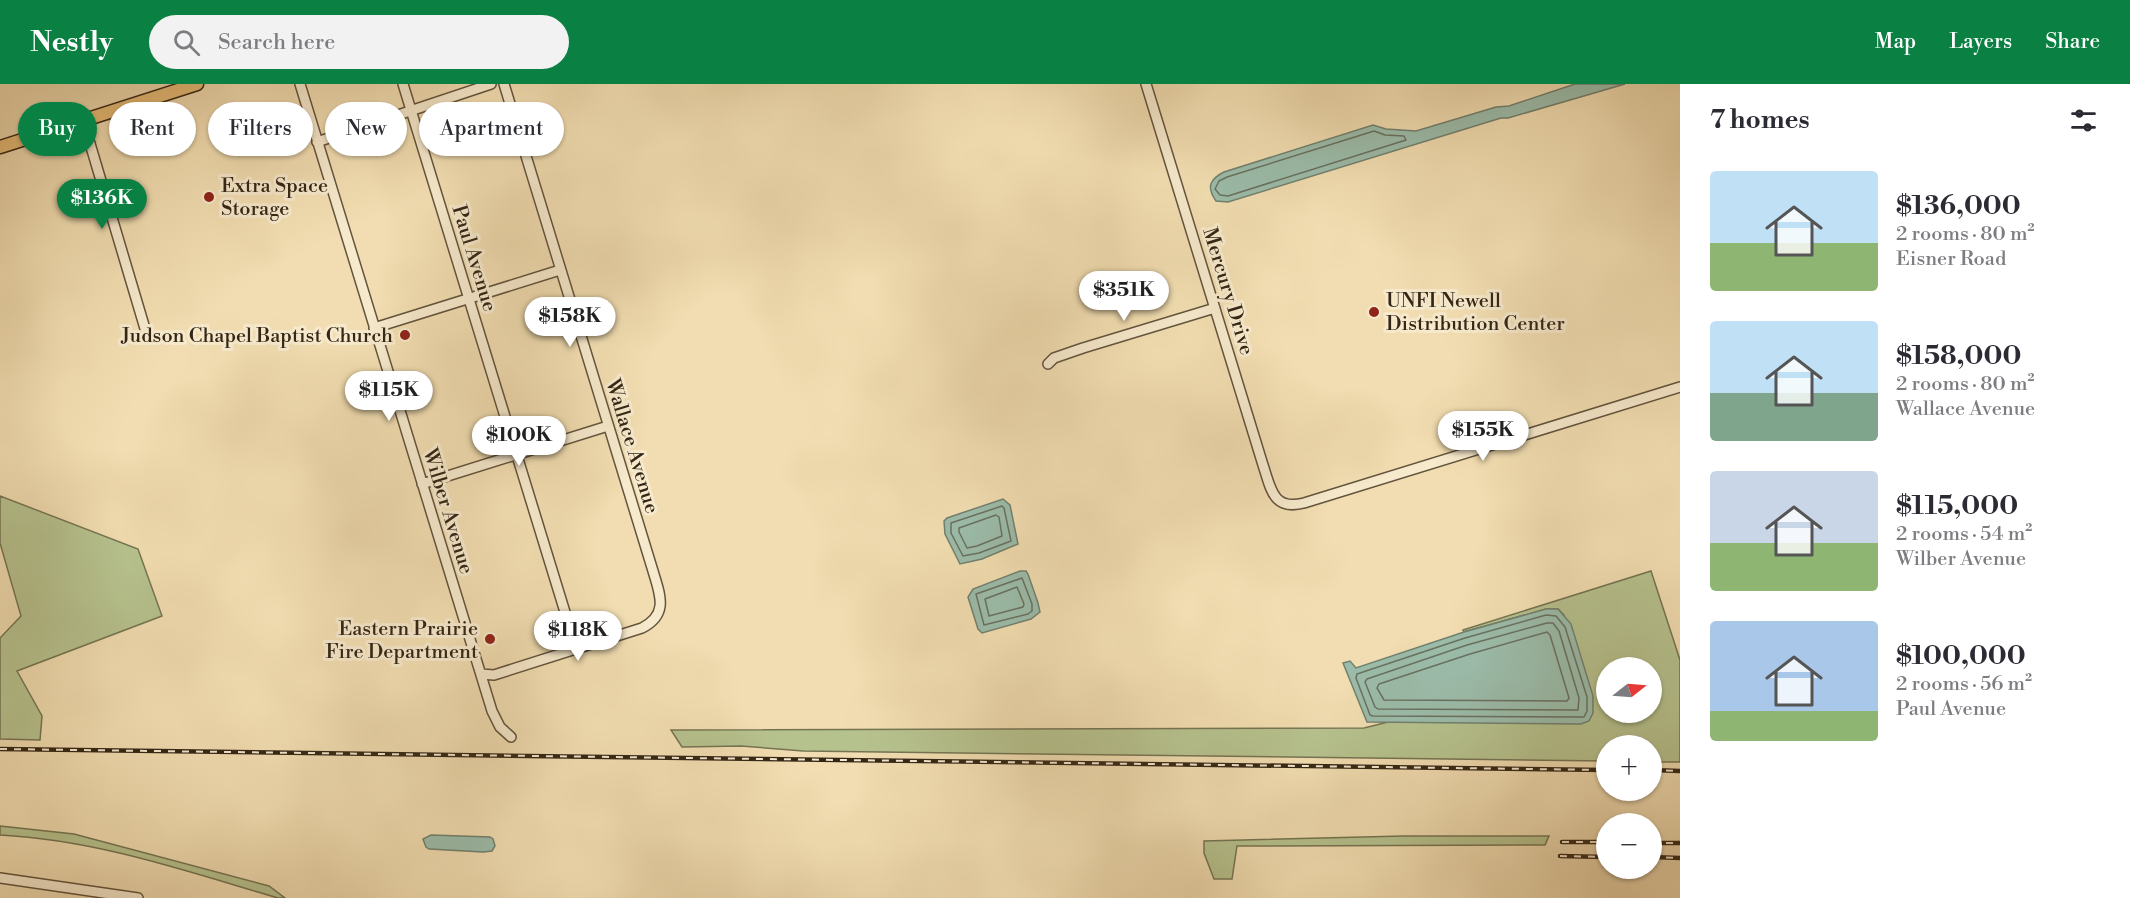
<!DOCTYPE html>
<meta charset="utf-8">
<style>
body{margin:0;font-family:"Libre Bodoni",serif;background:#f2f2f3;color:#2b2b33;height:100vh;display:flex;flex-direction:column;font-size:22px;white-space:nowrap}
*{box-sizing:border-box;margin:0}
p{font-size:20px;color:#7c7c81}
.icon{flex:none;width:33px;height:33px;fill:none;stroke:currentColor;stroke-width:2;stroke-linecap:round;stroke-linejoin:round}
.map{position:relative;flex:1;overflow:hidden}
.drawer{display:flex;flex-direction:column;background:#fff;width:450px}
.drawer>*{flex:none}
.guide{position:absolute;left:18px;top:18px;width:570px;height:54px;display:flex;gap:12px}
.needle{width:39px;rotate:73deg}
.controls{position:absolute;left:1596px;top:573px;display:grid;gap:12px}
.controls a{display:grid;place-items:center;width:66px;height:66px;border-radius:50%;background:#fff;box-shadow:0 2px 4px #0004;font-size:30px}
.price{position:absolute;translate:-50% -51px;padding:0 14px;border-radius:21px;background:#fff;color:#222;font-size:20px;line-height:39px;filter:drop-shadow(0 2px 3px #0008)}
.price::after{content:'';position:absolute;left:50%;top:36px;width:18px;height:14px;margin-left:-9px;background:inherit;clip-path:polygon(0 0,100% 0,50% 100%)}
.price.active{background:#0b8043;color:#fff}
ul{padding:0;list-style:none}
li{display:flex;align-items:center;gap:18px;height:150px;padding:0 30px}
li span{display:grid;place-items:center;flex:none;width:168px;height:120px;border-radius:6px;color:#555}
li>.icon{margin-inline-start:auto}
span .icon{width:72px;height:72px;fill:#fffc;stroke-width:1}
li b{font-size:26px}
h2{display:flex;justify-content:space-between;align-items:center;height:72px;padding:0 30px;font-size:26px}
.pill{padding:0 21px;border-radius:27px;background:#fff;box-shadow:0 2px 4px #0004;font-size:21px;line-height:54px}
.pill.active{background:#0b8043;color:#fff}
header{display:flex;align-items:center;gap:36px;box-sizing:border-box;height:84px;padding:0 30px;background:#0b8043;color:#fff}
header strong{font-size:28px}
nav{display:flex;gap:33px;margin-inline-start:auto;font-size:21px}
.search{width:420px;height:54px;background:#f2f2f3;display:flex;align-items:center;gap:15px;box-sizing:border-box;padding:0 21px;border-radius:33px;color:#7c7c81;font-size:22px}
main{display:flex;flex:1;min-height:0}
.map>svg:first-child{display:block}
</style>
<header>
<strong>Nestly</strong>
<div class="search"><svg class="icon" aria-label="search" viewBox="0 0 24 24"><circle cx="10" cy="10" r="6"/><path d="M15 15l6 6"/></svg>Search here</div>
<nav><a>Map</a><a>Layers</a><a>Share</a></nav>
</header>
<main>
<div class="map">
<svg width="1680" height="814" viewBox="0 0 1680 814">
<rect width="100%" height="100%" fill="#f1ddb1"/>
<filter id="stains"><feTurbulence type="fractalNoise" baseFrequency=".00333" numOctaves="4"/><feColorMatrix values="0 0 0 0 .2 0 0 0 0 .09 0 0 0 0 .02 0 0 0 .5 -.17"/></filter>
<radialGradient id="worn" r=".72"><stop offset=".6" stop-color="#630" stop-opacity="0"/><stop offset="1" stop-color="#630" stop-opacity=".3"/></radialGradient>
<path fill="#b6c28e" stroke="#757452" stroke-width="1.5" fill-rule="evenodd" d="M0,412L138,465L162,532L17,587L42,632L40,656L0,655V554L21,532L0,459Z
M1651,487L1680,576V678H1652V662H1606V677L803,667L741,662L682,663L671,646L1364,644L1388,638L1564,531L1558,525H1546L1464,548L1463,546ZM1606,584H1652V628H1606Z
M0,742L74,750L269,802L285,814H278C186,787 97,756 0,751Z
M1404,752H1549L1545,761L1237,762L1232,795H1214L1204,769V757Z"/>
<path fill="#9bbcaa" stroke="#72806f" stroke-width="1.5" d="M1575,0H1625L1508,34H1501L1228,118L1216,117C1206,103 1210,95 1224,88L1373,41L1386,45L1416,47L1496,23L1509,22Z
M1003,415L1010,421L1018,460L982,475L960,480L945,450L944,437L947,434Z
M1020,487H1026L1028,490L1038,519L1040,528L1031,535L982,549L978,545L968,513L973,505Z
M1546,525H1558L1571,540L1593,612V629L1589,637L1581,640L1367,638L1343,579L1350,577L1356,584L1464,548Z
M431,751L490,753L493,755L495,762L492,767L483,768L429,765L426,763L423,755Z"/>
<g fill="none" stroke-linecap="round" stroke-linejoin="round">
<path stroke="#687160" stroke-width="1.5" d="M1374,47L1385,51L1404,52L1406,56L1228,112L1220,111L1215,105L1219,97L1227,93Z
M1002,422L1004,424L1011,457L979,469L963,472L951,449V439Z
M996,431L999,433L1002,452L977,462L967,464L959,448V444Z
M1022,494L1032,520V527L1028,530L984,541L976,510Z
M1017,503L1024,520L1023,523L989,532L985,515Z
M1546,531L1556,532L1565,543L1587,613V627L1584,633L1373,632L1370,631L1356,594L1357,590L1465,554Z
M1547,539H1553L1559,547L1579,614L1578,626L1378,625L1375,623L1365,598L1367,595L1467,561Z
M1547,548L1550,551L1569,614L1567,617L1384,616L1377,604L1379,600L1470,570Z"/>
<g stroke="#63543d" stroke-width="12">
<path id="minor" d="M300,0L492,627L500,643L511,653
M403,0L576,564
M1146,0L1263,381C1271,405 1273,427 1304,419L1680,303
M83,36L146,248
M317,58L491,0
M374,244L560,186
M1048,280L1054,274L1083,264L1215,224
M422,400L608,342
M481,590L494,591L642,544C669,530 660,511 653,487L504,0
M0,794L138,814"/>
</g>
<g stroke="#342616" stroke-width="15">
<path id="major" d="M0,63L197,0"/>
</g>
<use href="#minor" stroke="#f6e9cc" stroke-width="9"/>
<use href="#major" stroke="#e8be78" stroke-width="12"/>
<g stroke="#342616" stroke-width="4.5">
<path id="rail" d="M0,665L1606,686
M1652,686L1680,687
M1562,758H1606
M1652,759H1680
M1560,772L1606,773
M1652,773L1680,774"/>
</g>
<use href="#rail" stroke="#f6e9cc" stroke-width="2" stroke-dasharray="7" stroke-linecap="butt"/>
</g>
<g fill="#8f2418" stroke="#f6e9cc" stroke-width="2">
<circle cx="209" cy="113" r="6"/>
<circle cx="1374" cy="228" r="6"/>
<circle cx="405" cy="251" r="6"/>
<circle cx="490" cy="555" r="6"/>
</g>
<g text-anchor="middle" stroke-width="6" stroke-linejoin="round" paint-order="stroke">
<g font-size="20" fill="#342616" stroke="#f6e9cc" text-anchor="start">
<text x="221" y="108">Extra Space<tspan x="221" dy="23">Storage</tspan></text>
<text x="1386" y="223">UNFI Newell<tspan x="1386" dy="23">Distribution Center</tspan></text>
<text x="393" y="258" text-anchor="end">Judson Chapel Baptist Church</text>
<text x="478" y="551" text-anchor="end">Eastern Prairie<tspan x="478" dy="23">Fire Department</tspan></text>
</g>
<g font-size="20" fill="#342616" stroke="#f6e9cc">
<text transform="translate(475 174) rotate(73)" y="7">Paul Avenue</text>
<text transform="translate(1229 207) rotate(73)" y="7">Mercury Drive</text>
<text transform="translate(633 362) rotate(73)" y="7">Wallace Avenue</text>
<text transform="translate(449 427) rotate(73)" y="7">Wilber Avenue</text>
</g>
</g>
<rect width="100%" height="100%" filter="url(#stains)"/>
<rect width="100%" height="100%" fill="url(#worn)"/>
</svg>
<div class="controls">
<a><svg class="needle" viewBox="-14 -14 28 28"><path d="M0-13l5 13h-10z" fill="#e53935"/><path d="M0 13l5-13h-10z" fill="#7c7c81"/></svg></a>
<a>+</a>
<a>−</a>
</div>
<b class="price active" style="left:102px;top:146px">$136K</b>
<b class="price" style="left:1124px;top:238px">$351K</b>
<b class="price" style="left:570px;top:264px">$158K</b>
<b class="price" style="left:389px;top:338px">$115K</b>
<b class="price" style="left:1483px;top:378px">$155K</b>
<b class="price" style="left:519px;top:383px">$100K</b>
<b class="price" style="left:578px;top:578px">$118K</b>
<div class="guide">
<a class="pill active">Buy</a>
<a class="pill">Rent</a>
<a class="pill">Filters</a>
<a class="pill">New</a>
<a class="pill">Apartment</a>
</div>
</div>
<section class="drawer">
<h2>7 homes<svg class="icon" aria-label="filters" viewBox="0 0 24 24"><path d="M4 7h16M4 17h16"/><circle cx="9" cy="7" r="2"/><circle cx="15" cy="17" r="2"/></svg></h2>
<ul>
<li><span style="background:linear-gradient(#bfe0f5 60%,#8fb573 0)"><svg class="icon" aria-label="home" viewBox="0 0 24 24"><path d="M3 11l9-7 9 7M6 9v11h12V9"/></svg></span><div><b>$136,000</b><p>2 rooms · 80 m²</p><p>Eisner Road</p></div></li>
<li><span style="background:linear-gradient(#bfe0f5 60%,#7fa58c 0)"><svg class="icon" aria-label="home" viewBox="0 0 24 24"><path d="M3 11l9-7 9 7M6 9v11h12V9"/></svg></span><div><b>$158,000</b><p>2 rooms · 80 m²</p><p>Wallace Avenue</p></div></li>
<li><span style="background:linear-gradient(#c9d6e8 60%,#8fb573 0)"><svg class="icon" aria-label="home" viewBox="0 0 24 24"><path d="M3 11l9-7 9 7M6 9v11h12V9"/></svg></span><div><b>$115,000</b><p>2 rooms · 54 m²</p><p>Wilber Avenue</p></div></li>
<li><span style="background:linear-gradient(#a9c7e8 75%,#8fb573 0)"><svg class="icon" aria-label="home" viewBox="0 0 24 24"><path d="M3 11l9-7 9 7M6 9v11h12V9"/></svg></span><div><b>$100,000</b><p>2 rooms · 56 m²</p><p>Paul Avenue</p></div></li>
</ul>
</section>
</main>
